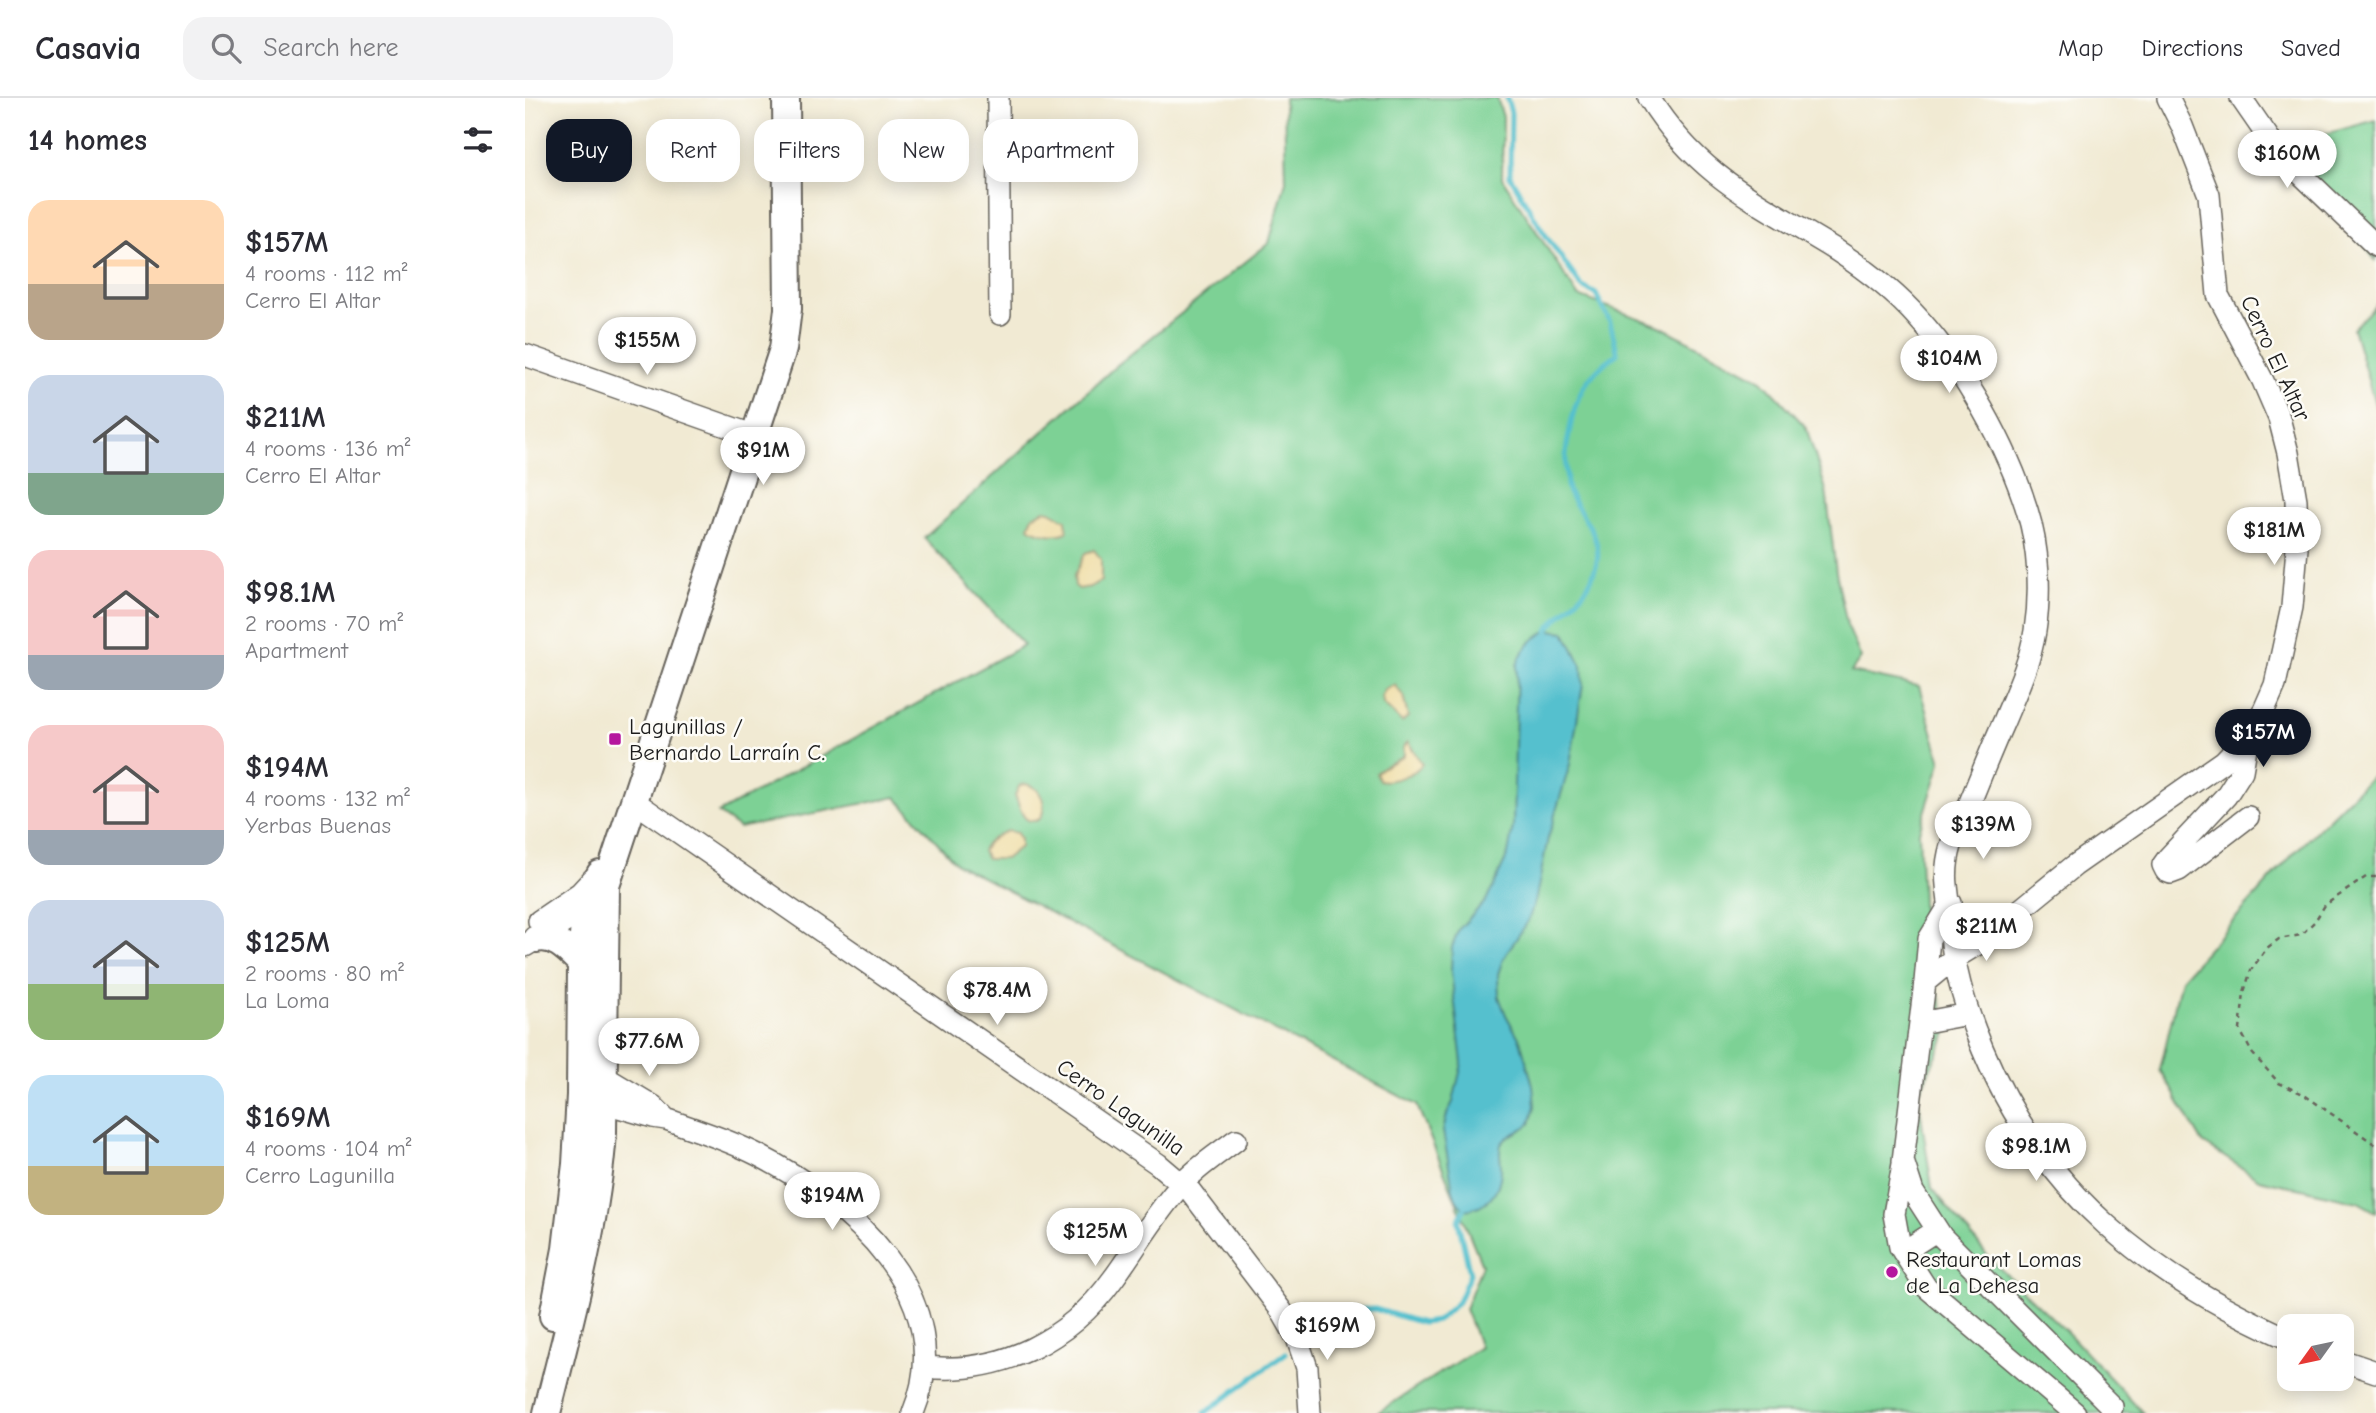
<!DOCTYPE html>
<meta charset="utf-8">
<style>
body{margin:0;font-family:"Comic Neue",sans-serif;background:#f2f2f3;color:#2b2b33;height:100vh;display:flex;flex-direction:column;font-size:26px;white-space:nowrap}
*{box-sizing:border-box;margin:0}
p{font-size:23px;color:#7c7c81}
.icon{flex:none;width:38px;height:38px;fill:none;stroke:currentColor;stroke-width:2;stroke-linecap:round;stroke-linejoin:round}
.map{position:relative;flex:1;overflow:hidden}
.drawer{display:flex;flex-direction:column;background:#fff;width:525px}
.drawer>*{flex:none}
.banner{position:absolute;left:21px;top:21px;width:665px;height:63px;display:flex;gap:14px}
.needle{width:46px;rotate:237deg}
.tools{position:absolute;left:1752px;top:1216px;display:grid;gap:14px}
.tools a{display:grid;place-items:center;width:77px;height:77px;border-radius:14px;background:#fff;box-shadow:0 4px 18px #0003;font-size:35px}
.price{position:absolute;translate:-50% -60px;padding:0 16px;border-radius:24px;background:#fff;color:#222;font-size:23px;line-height:46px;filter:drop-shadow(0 2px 4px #0008)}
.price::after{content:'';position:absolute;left:50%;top:42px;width:21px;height:16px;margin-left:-10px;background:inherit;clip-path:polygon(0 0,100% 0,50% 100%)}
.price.active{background:#111827;color:#fff}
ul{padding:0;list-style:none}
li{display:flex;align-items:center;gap:21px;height:175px;padding:0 28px}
li span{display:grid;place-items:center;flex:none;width:196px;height:140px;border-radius:21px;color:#555}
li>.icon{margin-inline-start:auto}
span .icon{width:84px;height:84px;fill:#fffc;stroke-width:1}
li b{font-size:30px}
h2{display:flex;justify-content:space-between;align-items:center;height:84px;padding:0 28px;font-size:30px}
.tag{padding:0 24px;border-radius:21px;background:#fff;box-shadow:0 4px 18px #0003;font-size:24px;line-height:63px}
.tag.active{background:#111827;color:#fff}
header{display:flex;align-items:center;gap:42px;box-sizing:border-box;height:98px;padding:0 35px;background:#fff;border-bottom:2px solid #e1e1e2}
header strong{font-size:33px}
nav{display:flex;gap:38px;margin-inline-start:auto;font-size:24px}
.search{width:490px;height:63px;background:#f2f2f3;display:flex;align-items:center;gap:18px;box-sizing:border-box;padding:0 24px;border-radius:21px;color:#7c7c81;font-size:26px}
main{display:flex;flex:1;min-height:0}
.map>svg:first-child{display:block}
</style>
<header>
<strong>Casavia</strong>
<div class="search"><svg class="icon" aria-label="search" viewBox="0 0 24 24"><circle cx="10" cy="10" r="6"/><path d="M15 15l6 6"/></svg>Search here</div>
<nav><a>Map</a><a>Directions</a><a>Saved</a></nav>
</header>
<main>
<section class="drawer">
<h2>14 homes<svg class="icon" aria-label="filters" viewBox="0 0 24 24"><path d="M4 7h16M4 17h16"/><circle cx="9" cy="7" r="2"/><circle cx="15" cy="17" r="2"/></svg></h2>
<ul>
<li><span style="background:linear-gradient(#ffd9b3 60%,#b9a48a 0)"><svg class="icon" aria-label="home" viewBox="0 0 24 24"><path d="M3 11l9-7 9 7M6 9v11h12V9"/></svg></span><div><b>$157M</b><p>4 rooms · 112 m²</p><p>Cerro El Altar</p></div></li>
<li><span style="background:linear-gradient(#c9d6e8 70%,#7fa58c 0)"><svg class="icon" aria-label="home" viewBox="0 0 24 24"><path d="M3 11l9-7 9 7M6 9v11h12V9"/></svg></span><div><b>$211M</b><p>4 rooms · 136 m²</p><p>Cerro El Altar</p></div></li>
<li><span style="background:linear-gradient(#f6c9c9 75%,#9aa5b1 0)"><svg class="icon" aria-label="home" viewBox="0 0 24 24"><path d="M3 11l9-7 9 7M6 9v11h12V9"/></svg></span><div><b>$98.1M</b><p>2 rooms · 70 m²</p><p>Apartment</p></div></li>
<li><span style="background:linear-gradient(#f6c9c9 75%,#9aa5b1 0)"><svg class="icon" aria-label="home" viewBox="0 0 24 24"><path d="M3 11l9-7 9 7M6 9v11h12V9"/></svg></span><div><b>$194M</b><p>4 rooms · 132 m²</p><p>Yerbas Buenas</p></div></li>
<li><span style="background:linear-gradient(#c9d6e8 60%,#8fb573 0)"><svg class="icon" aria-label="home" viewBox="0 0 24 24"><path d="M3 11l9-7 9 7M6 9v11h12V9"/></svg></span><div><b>$125M</b><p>2 rooms · 80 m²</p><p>La Loma</p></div></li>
<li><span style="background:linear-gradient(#bfe0f5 65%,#c2b280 0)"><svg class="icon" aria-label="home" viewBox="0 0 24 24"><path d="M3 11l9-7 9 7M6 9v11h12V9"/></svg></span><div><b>$169M</b><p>4 rooms · 104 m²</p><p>Cerro Lagunilla</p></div></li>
</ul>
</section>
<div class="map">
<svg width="1851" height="1315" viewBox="0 0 1851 1315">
<rect width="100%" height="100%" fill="#fdfcf7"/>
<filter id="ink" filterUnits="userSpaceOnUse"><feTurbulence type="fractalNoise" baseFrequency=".0143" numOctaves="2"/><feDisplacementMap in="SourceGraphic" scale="14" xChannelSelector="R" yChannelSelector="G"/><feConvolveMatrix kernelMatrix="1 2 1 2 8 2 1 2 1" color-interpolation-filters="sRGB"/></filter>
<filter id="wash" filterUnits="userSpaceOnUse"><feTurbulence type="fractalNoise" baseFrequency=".00686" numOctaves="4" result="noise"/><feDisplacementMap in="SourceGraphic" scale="28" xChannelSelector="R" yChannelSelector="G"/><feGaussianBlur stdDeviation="1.57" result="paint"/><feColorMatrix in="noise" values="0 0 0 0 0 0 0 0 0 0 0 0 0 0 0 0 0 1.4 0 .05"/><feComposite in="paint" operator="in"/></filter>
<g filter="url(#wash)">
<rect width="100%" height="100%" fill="#f1ead3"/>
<path fill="#7dd195" stroke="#4c7658" stroke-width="2" d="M759,0H972L978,19L977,80L1053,198L1135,228L1237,282L1281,329L1301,392L1311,474L1322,527L1336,560L1326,574L1394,588L1416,664L1394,734L1399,850L1424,931L1393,997L1407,1090L1466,1162L1543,1235L1618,1315H852L955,1249L940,1211L957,1167L892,1007L432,766L371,699L214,730L193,715L499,547L399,440L591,268L744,145L761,83Z
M1851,22V163L1763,46Z
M1851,207V310L1828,230Z
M1851,674V1114L1833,1104L1734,1081L1678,1045L1635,972L1656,881L1769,755Z"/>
<path fill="#eeda9e" stroke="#857b5d" stroke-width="2" d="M519,412L525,413L541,422L542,434C532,439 513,436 504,429L508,418Z
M569,452L576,461V483L565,489L554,491L550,488L549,478L560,455Z
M870,587L878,598L883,619L877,624L858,606L857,598L860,592Z
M883,644L897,666C890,676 867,685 854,682L851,675C857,666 871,665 879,657V648Z
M501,686C517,690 523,707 515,721C497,730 495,708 490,697L495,687Z
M483,733L492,735L495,741V749L480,761H462L457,753C461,744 474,735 483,733Z"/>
<path fill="#54c0ce" stroke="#386e75" stroke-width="2" d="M1023,532L1040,534L1057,568L1058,586L1045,666L1023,740L1011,800L1003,823L978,861L973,876L974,899L981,917L995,942L1008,987L1010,1008L1005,1026C997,1033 983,1036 977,1045C972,1052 977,1064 976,1072C975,1095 961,1110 939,1112L932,1103L928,1092L918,1033L922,1016L928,1004L937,965L926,873L927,849L934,831L960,804L968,790L983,756L988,729L992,567C998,549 1007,542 1023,532Z"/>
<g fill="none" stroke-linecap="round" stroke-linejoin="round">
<path stroke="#54c0ce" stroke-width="5" d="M982,0L986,15L985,78L1017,132L1056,188L1071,196L1085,224L1092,253V256C1059,278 1050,299 1044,336C1041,350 1040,360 1041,373C1042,381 1041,388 1044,395C1055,416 1077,438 1072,463C1064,501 1043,505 1023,532
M784,1238L820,1212L850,1211L897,1225L912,1223L933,1204L945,1176L933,1123L939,1112
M680,1315L761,1255"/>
</g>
</g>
<g filter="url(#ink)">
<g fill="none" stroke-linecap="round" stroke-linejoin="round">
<g stroke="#67645c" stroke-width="24">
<path id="minor" d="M473,0L475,216
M1124,0C1174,80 1235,105 1311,152C1340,171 1370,194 1393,220C1439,271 1482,347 1502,412C1514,450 1516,495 1510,533C1505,565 1491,594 1479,623C1466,652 1454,682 1442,712C1429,733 1419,761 1422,787C1423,798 1425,808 1425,819C1426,866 1440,909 1458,952C1518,1095 1625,1179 1764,1241
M1716,0L1754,55L1851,148
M0,257L230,338
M1723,638L1717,673L1701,698L1643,760L1638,767L1641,773L1646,775L1654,772L1723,719
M110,704L633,1066L666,1094L756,1212L772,1240L782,1270L785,1315
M14,823L55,795L68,781
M0,848L60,812L68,804
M1400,884L1404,841L1426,805
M1395,925L1443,916
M78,978L128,1008L140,1020
M66,1001L128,1019L141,1021C171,1032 202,1041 231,1056C324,1103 436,1199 388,1315
M1378,1066L1369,1116L1375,1149L1400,1188L1550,1315
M1378,1154L1412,1132
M1816,1262L1851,1274
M400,1269C476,1277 544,1242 588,1181C611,1150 631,1114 657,1086C672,1069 693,1056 711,1042
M1585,1315L1587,1309L1417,1139L1388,1094L1378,1063L1400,884L1428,861L1456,844L1549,768L1699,663L1723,638L1739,612L1750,587L1767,509L1772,450L1771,402L1763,355L1754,320L1738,283L1693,197L1684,97L1657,28L1643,0"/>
</g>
<g stroke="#67645c" stroke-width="30">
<path id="major" d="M11,841C29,836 44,853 56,865
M28,1218L41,1151L51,1066L55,997L56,865L60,812L63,800L75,776
M22,1315C45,1222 71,1131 78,1035L81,788L258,251L263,211L261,0"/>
</g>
<path stroke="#67645c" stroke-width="2.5" stroke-dasharray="5 5" stroke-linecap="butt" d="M1851,779H1841L1800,807L1790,823L1776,837L1754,841L1742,850L1726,872L1719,894L1715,932L1727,955L1754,985L1778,996L1851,1047"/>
<use href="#minor" stroke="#fff" stroke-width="21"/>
<use href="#major" stroke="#fff" stroke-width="26"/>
</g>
</g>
<g fill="#b5179e" stroke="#fdfcf7" stroke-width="2.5">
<rect x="83" y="634" width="14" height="14" rx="3.5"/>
<circle cx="1367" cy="1174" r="7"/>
</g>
<g text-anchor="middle" stroke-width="5" stroke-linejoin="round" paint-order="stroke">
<g font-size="23" fill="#1c1c1c" stroke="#fdfcf7">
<text transform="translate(1751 260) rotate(65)" y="8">Cerro El Altar</text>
<text transform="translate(596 1009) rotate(35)" y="8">Cerro Lagunilla</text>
</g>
<g font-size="23" fill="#1c1c1c" stroke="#fdfcf7" text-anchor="start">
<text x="104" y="636">Lagunillas /<tspan x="104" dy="26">Bernardo Larraín C.</tspan></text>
<text x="1381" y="1169">Restaurant Lomas<tspan x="1381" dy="26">de La Dehesa</tspan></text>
</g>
</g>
</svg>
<div class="tools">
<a><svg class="needle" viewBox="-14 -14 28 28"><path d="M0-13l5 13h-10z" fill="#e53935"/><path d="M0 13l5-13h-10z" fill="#7c7c81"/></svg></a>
</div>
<b class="price" style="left:1762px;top:92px">$160M</b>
<b class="price" style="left:122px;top:279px">$155M</b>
<b class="price" style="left:1424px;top:297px">$104M</b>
<b class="price" style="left:238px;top:389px">$91M</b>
<b class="price" style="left:1749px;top:469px">$181M</b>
<b class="price active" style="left:1738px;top:671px">$157M</b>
<b class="price" style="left:1458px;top:763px">$139M</b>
<b class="price" style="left:1461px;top:865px">$211M</b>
<b class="price" style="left:472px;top:929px">$78.4M</b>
<b class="price" style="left:124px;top:980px">$77.6M</b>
<b class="price" style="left:1511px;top:1085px">$98.1M</b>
<b class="price" style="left:307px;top:1134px">$194M</b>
<b class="price" style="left:570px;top:1170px">$125M</b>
<b class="price" style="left:802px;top:1264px">$169M</b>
<div class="banner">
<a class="tag active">Buy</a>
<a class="tag">Rent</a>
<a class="tag">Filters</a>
<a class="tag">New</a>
<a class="tag">Apartment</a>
</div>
</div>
</main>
